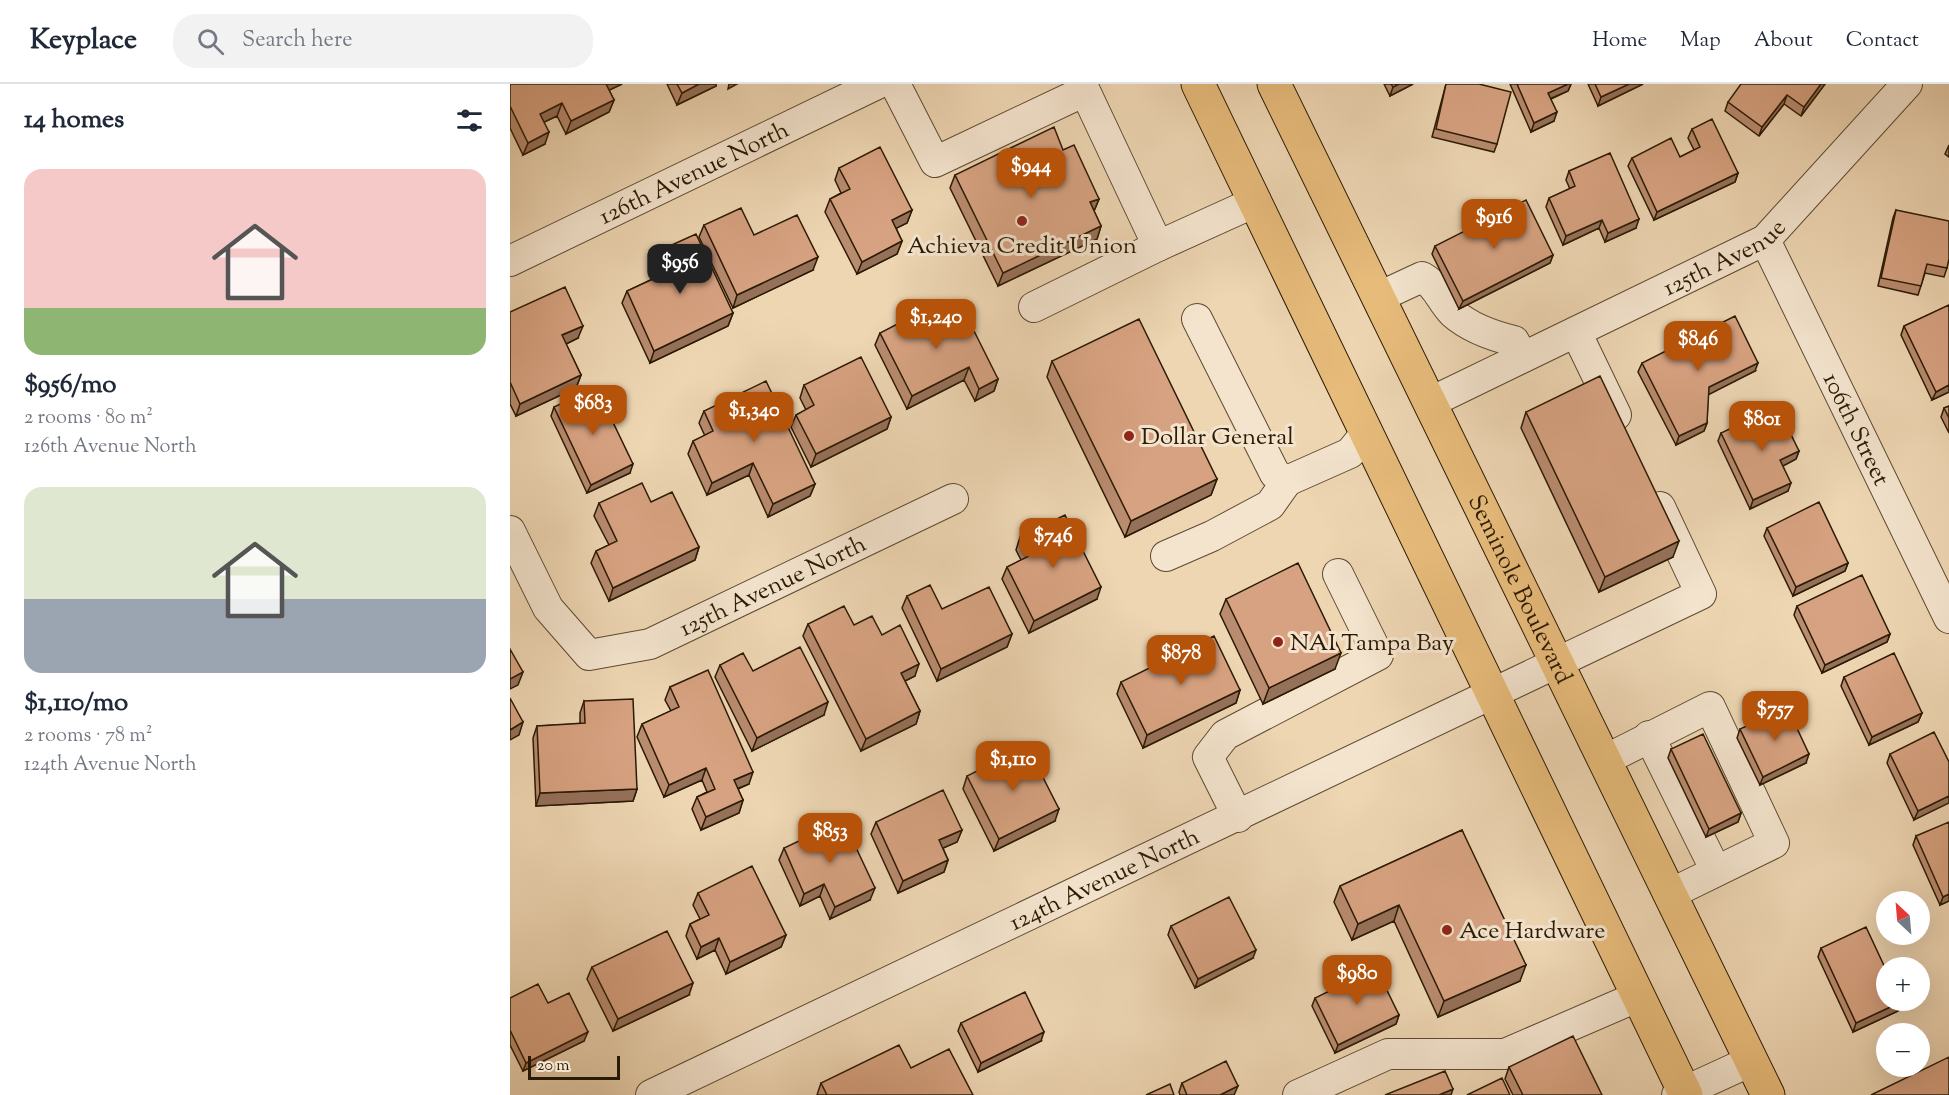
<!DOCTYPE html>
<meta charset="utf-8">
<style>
body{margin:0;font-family:"Sorts Mill Goudy",serif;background:#f2f2f3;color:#1f2937;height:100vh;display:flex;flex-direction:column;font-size:22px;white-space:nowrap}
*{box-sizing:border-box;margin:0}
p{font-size:20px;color:#747a83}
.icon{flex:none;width:33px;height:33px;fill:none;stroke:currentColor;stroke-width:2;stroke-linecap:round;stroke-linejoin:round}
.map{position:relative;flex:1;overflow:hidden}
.sheet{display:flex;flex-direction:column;background:#fff;width:510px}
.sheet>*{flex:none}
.needle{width:39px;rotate:334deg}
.tools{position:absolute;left:1366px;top:807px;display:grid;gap:12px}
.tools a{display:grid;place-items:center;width:54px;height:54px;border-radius:50%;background:#fff;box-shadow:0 6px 24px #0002;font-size:30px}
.scale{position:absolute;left:18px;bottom:15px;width:92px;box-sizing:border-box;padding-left:6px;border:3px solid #2b1b04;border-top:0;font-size:16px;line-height:21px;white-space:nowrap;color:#2b1b04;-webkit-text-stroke:4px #f4e4ce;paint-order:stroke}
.price{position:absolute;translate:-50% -51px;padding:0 14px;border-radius:12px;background:#b45309;color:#fff;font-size:20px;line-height:39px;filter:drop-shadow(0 2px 3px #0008)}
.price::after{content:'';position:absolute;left:50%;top:36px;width:18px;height:14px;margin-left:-9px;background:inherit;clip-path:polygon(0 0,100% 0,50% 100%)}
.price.active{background:#222;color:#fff}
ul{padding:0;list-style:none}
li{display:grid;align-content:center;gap:12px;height:318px;padding:0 24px}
li span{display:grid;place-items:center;height:186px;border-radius:18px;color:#555}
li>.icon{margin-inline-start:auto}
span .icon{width:108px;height:108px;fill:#fffc;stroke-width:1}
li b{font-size:26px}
h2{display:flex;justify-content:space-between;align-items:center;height:72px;padding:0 24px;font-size:26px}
header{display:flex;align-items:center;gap:36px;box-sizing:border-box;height:84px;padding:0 30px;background:#fff;border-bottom:2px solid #e0e1e3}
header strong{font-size:28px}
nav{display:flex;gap:33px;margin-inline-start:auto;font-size:21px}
.search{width:420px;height:54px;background:#f2f2f3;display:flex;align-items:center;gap:15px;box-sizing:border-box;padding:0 21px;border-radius:24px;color:#747a83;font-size:22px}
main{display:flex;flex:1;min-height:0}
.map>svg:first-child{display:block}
</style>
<header>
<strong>Keyplace</strong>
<div class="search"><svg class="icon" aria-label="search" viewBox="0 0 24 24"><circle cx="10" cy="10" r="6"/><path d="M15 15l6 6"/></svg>Search here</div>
<nav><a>Home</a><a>Map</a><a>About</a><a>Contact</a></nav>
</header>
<main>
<section class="sheet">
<h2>14 homes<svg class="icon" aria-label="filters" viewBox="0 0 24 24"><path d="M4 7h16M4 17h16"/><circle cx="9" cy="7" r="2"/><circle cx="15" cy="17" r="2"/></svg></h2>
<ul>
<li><span style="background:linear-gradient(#f6c9c9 75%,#8fb573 0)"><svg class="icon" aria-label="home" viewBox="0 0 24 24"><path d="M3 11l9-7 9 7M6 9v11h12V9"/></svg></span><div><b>$956/mo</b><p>2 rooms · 80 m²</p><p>126th Avenue North</p></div></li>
<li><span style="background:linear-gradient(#dfe7d0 60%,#9aa5b1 0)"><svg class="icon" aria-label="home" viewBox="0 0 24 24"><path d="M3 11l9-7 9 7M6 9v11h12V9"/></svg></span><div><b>$1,110/mo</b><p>2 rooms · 78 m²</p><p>124th Avenue North</p></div></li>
</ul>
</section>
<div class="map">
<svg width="1439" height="1011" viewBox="0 0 1439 1011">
<rect width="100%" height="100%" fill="#eed6b3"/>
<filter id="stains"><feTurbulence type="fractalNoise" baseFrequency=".00333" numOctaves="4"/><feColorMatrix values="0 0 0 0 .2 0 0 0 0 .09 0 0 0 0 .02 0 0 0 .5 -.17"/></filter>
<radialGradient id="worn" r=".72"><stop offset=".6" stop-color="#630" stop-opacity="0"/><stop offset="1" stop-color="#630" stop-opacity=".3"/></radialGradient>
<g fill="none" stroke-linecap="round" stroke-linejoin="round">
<g stroke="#5c4a30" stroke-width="32">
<g id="minor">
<path d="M385,0L425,78L575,7L648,162L745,118"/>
<path id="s1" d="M1255,156L1439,534"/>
<path id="s2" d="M0,177L367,0"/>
<path d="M869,213L912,193C927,201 931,217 943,229C960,244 983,252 1004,257L1013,273"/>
<path d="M524,223L648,162"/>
<path d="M687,235L765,390L777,397L840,369L857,348"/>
<path d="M1066,248L1106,331"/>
<path id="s3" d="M921,318L1255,156L1397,0"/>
<path id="s4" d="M0,447L38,524L79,571L140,560L443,415"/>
<path d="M656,472L702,452L760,421L777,397"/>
<path d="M1139,652L1206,787"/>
<path d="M1095,676L1200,623L1264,759L1160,810"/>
<path d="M728,733L698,673L715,651L868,571L828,490"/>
<path id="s5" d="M141,1011L1191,510L1150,423"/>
<path d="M788,1011L878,970H995L1129,912"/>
<path d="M1167,1011L1241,977"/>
</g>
</g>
<g stroke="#2b1b04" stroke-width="35">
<g id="major">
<path d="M688,0L1176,1011"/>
<path id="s6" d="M764,0L1258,1011"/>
</g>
</g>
<use href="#minor" stroke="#f4e4ce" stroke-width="30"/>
<use href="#major" stroke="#e7bb7a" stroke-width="33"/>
</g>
<path fill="#b98b6f" stroke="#2b1b04" stroke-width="1.5" d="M0,0H112L99,6L104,16L99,28L56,50L47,32L34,38L35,60L13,71L0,44Z
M157,0H206V2L167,21Z
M874,0H903L880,12Z
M936,0H969L987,60L984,68L922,53Z
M1000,0H1061L1058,7L1041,15L1044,37L1021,48Z
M1078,0H1133L1088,22Z
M1315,0L1291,32L1274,20L1249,52L1215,27L1218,18Z
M1182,45L1228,89L1225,98L1144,136L1118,82L1122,74L1170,73L1184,66L1178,54Z
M1439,61V73L1435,70Z
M553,66L589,115L584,127L591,142L587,155L488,202L440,104L445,91Z
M329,84L402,126L397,139L386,144L392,157L387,170L347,190L315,128L320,115L331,109L325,96Z
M1059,87L1126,144L1095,158L1089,144L1053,161L1036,123L1039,114L1060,105L1056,96Z
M1386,126L1437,184L1434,193L1415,189L1408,211L1368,202L1383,134Z
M194,141L303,186L223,224L189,153Z
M925,162L1043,171L1040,179L949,225L922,170Z
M146,168L223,229L218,242L140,279L112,219L117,207L147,193L141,181Z
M1439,221V308L1422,316L1391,251L1394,242Z
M0,228L68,254L56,260L71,291L66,304L6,332L0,320Z
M437,241L488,295L484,307L465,317L454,296L397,325L365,261L370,249Z
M542,277L707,395L701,411L615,453L537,293Z
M1132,279L1245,287L1198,310L1197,339L1194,347L1166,361L1128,288Z
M294,301L381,333L377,345L301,383L281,343L286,331L296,326L290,314Z
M1439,322V349L1431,333L1434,324Z
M44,323L120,389L77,409L41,332Z
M194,327L305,400L300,412L258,433L239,391L197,411L178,370L183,357L195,352L189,339Z
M1016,328L1163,473L1089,508L1011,344Z
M1211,349L1289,367L1286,375L1273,382L1278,407L1240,425L1208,357Z
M89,419L189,463L185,476L99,517L81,479L86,467L99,461L84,432Z
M1257,444L1338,479L1335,487L1283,512L1254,452Z
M510,453L587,515L519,549L492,495L497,483L511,476L506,466Z
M397,512L502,550L497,563L427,597L392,524Z
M716,515L825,585L753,620L710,530Z
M1287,522L1380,550L1377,558L1312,589L1284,531Z
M298,540L344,541L372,551L405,592L395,597L410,627L406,640L351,667L293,552Z
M210,581L243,587L314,631L242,667L205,593Z
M1334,593L1412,629L1408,638L1359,661L1331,602Z
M611,598L730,606L726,619L633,664L607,610Z
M160,603L239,700L228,705L233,716L229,729L191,746L182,725L187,713L197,708L192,696L154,713L127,653L132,640L161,627L155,616Z
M74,617L127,705L123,717L26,722L23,654L27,642L70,640V629Z
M1230,645L1296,679L1250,701L1227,654Z
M1161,665L1231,729L1228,738L1196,753L1158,674Z
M1380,670L1439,678L1404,736L1377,679Z
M457,692L545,737L484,767L453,705Z
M366,738L452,746L447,758L433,764L438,776L434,788L388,809L361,750Z
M952,746L1010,897L928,933L884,837L842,856L824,818L830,802Z
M1406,752L1439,817L1430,821L1403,761Z
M274,764L360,816L320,835L310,812L290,822L269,776Z
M188,809L276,851L271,863L216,890L205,866L187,875L176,852L180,840L190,835L183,821Z
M661,842L743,874L685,904L658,851Z
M1311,864L1391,918L1388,927L1343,948L1308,873Z
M82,883L179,911L103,947L77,895Z
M0,914L74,957L13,987L0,961Z
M805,914L889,931L886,940L825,969L802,922Z
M451,939L531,957L468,988L448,947Z
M999,983L1092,1011H1003L995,995Z
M401,984L463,1011H307L311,999Z
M672,999L725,1011H670L669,1008Z"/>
<path fill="#96715a" stroke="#2b1b04" stroke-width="1.5" d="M94,0H112L91,10Z
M189,0H206V2L167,21L172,9Z
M219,0H227L218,5Z
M889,0H903L880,12L883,3Z
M1058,0H1061L1058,7L1035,17L1038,9Z
M1119,0H1133L1088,22L1091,13Z
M1311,0H1315L1291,32L1294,23Z
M1277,11L1274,20L1249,52L1252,43Z
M104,16L99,28L56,50L61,37Z
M52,19L47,32L26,42L30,30Z
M1047,28L1044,37L1021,48L1024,39Z
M39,48L35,60L13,71L18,59Z
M1228,89L1225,98L1144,136L1147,128Z
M589,115L584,127L580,118Z
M402,126L397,139L377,149L382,136Z
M1129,135L1126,144L1095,158L1098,149Z
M1092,136L1089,144L1053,161L1056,152Z
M591,142L587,155L488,202L493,189Z
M392,157L387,170L347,190L352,178Z
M1043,171L1040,179L949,225L953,217Z
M308,173L303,186L223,224L227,211Z
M223,229L218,242L140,279L144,267Z
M73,242L68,254L48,264L52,251Z
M1248,279L1245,287L1196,312L1199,303Z
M459,283L454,296L397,325L402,312Z
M71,291L66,304L6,332L10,320Z
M488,295L484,307L465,317L469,305Z
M1439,301V308L1422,316L1426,308Z
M381,333L377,345L301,383L306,370Z
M1197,339L1194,347L1166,361L1169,352Z
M1289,367L1286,375L1267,385L1270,376Z
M243,379L239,391L197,411L202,399Z
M123,380L120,389L77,409L81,401Z
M707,395L701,411L615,453L621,437Z
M1281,399L1278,407L1240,425L1243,416Z
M305,400L300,412L258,433L263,420Z
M1169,457L1163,473L1089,508L1095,493Z
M189,463L185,476L99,517L103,504Z
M1338,479L1335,487L1283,512L1286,503Z
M591,503L587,515L519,549L524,537Z
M502,550L497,563L427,597L431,585Z
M1380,550L1377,558L1312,589L1315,581Z
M831,569L825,585L753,620L759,604Z
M409,580L405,592L387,601L391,589Z
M13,588L8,601L0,605V595Z
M730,606L726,619L633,664L637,651Z
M318,618L314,631L242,667L247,654Z
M410,627L406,640L351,667L356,655Z
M1412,629L1408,638L1359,661L1362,653Z
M13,638L9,651L0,656V646Z
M1299,670L1296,679L1250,701L1253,693Z
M196,684L192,696L154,713L159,701Z
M243,688L239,700L219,708L224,696Z
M127,705L123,717L26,722L30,709Z
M1439,712V719L1404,736L1408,727Z
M233,716L229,729L191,746L196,733Z
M549,725L545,737L484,767L489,755Z
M1231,729L1228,738L1196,753L1199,745Z
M452,746L447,758L424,768L429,756Z
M438,776L434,788L388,809L393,797Z
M314,800L310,812L290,822L294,810Z
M365,804L360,816L320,835L325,823Z
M1439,810V817L1430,821L1433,813Z
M889,821L884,837L842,856L848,840Z
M276,851L271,863L216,890L220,878Z
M209,854L205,866L187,875L191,863Z
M746,866L743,874L685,904L688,895Z
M1016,881L1010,897L928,933L934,917Z
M183,899L179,911L103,947L108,935Z
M1391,918L1388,927L1343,948L1346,939Z
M889,931L886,940L825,969L828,961Z
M78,948L74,957L13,987L16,979Z
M534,948L531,957L468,988L471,979Z
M728,1002L724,1011H710Z
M943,1005L941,1011H929Z"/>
<path fill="#d7a281" stroke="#2b1b04" stroke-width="1.5" d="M0,0H96L104,16L61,37L52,19L30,30L39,48L18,59L0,22Z
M167,0H189L172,9Z
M881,0H889L883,3Z
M936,0H969L1001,8L987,60L926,45Z
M1007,0H1058L1038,9L1047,28L1024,39Z
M1085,0H1119L1091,13Z
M1231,0H1311L1294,23L1277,11L1252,43L1218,18Z
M1202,35L1228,89L1147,128L1122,74L1161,54L1170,73L1190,63L1182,45Z
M544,43L553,66L564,61L589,115L580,118L591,142L493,189L445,91Z
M370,63L402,126L382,136L392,157L352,178L320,115L340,105L329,84Z
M1100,69L1129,135L1098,149L1092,136L1056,152L1039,114L1065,102L1059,87Z
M1016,116L1043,171L953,217L925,162Z
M231,124L244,151L287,131L308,173L227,211L194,141Z
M1386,126L1439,137V175L1437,184L1417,180L1411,202L1371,194Z
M186,150L223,229L144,267L117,207L156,189L146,168Z
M55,203L73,242L52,251L71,291L10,320L0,298V228Z
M426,220L437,241L456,231L488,295L469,305L459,283L402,312L370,249Z
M1439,221V301L1426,308L1394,242Z
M1225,232L1248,279L1199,303L1197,339L1169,352L1132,279Z
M629,235L707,395L621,437L542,277Z
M351,273L381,333L306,370L286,331L304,321L294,301Z
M1090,292L1169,457L1095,493L1016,328Z
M256,297L305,400L263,420L243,379L202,399L183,357L203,347L194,327Z
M86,303L123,380L81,401L44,323Z
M1267,322L1289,367L1270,376L1281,399L1243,416L1211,349Z
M1439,322V334L1434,324Z
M132,399L141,418L162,408L189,463L103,504L86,467L107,457L89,419Z
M1309,418L1338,479L1286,503L1257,444Z
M555,431L591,503L524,537L497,483L519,472L510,453Z
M788,479L831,569L759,604L716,515Z
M1352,491L1380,550L1315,581L1287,522Z
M420,501L432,525L479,503L502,550L431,585L397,512Z
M334,522L344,541L362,532L372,551L390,541L409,580L391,589L410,627L356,655L298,540Z
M704,552L730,606L637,651L611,598Z
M290,563L318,618L247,654L210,581L233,569L243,587Z
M0,565L13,588L0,595Z
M1384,569L1412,629L1362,653L1334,593Z
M198,586L243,688L224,696L233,716L196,733L187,713L205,705L196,684L159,701L132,640L169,623L160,603Z
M0,614L13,638L0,646Z
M123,615L127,705L30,709L27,642L75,639L74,617Z
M1277,623L1299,670L1253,693L1230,645Z
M1424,648L1439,678V712L1408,727L1380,670Z
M1193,650L1231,729L1199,745L1161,665Z
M517,662L549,725L489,755L457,692Z
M433,706L452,746L429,756L438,776L393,797L366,738Z
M333,736L365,804L325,823L314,800L294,810L274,764Z
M1439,738V810L1433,813L1406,752Z
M952,746L1016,881L934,917L889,821L848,840L830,802Z
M242,782L276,851L220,878L209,854L191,863L180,840L199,831L188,809Z
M719,813L746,866L688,895L661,842Z
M1356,843L1377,888V916H1390L1391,918L1346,939L1311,864Z
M157,847L183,899L108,935L82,883Z
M866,884L889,931L828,961L805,914Z
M28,900L38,919L59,909L78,948L16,979L0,946V914Z
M515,908L534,948L471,979L451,939Z
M1063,952L1092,1011H1013L999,983Z
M389,961L401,984L439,965L463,1011H317L311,999Z
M1439,973V1011H1361Z
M716,977L728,1002L710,1011H677L672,999Z
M935,987L943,1005L929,1011H875Z
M992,994L1000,1011H957Z
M660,1000L664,1011H636Z"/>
<g fill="#8f2418" stroke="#f4e4ce" stroke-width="2">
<circle cx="512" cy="137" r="6"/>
<circle cx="619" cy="352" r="6"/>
<circle cx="768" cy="558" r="6"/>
<circle cx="937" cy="846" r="6"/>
</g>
<g text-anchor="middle" stroke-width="6" stroke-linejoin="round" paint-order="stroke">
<g font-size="24" fill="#2b1b04" stroke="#f4e4ce">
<text dy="8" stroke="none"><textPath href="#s2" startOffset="204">126th Avenue North</textPath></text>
<text dy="8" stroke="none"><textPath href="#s3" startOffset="327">125th Avenue</textPath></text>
<text dy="8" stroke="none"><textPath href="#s1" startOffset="210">106th Street</textPath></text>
<text dy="8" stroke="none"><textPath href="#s4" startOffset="346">125th Avenue North</textPath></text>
<text dy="8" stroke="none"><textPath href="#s6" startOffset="562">Seminole Boulevard</textPath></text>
<text dy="8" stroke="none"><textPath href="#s5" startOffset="502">124th Avenue North</textPath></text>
</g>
<g font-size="24" fill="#2b1b04" stroke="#f4e4ce" text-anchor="start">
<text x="512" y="169" text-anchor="middle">Achieva Credit Union</text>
<text x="631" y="360">Dollar General</text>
<text x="780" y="566">NAI Tampa Bay</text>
<text x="949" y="854">Ace Hardware</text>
</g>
</g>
<rect width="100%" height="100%" filter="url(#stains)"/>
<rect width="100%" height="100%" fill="url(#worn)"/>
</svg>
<div class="tools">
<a><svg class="needle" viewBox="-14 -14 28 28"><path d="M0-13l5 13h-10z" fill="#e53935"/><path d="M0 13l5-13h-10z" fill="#747a83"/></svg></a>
<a>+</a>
<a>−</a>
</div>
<div class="scale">20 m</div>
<b class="price" style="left:521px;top:115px">$944</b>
<b class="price" style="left:984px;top:166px">$916</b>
<b class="price active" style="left:170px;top:211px">$956</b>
<b class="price" style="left:426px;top:266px">$1,240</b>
<b class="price" style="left:1188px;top:288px">$846</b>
<b class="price" style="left:83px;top:352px">$683</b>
<b class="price" style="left:244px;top:359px">$1,340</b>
<b class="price" style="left:1252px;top:368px">$801</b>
<b class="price" style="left:543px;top:485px">$746</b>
<b class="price" style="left:671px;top:602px">$878</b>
<b class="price" style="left:1265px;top:658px">$757</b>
<b class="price" style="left:503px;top:708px">$1,110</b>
<b class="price" style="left:320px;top:780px">$853</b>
<b class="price" style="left:847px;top:922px">$980</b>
</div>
</main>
